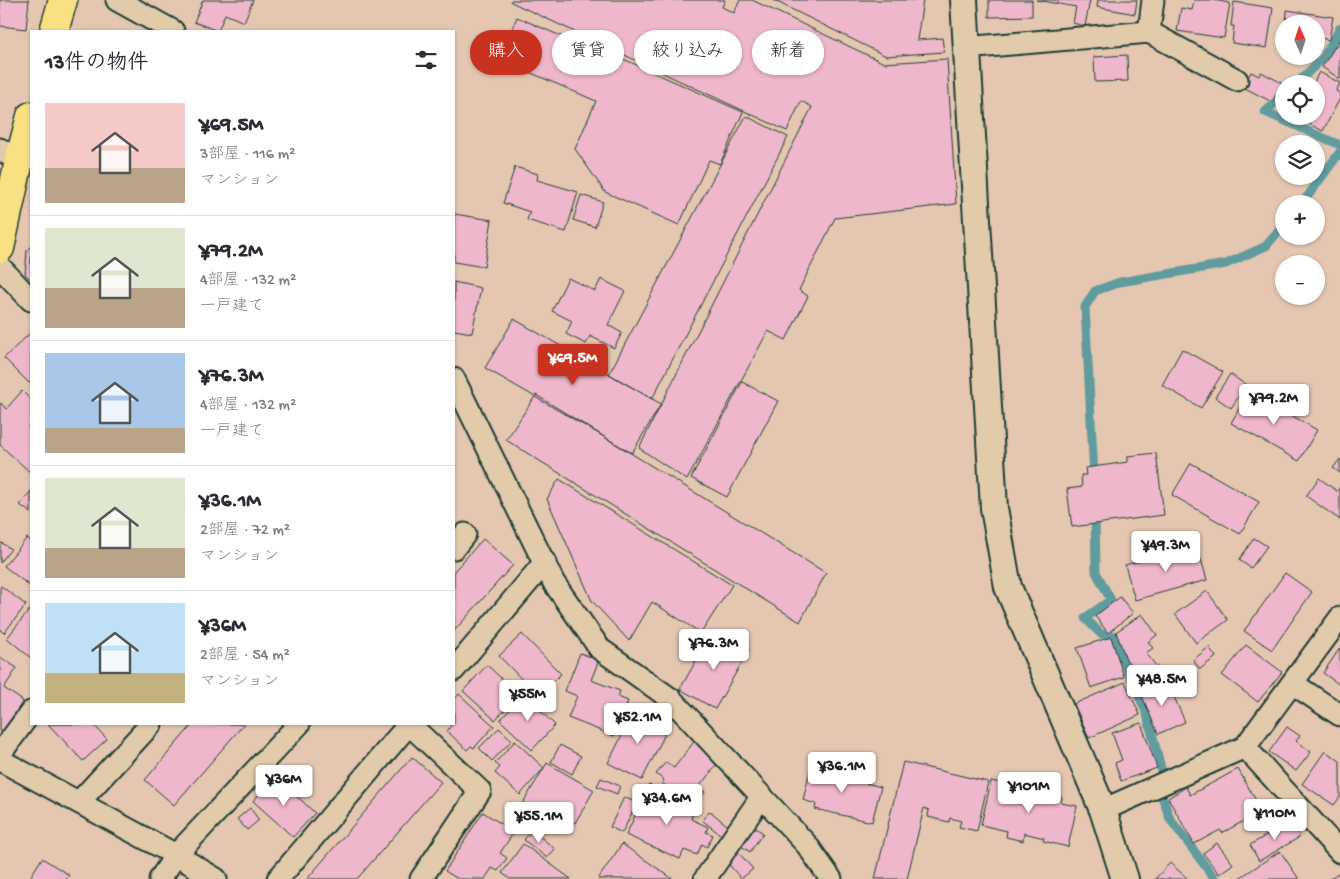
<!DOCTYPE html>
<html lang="ja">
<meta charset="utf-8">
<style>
body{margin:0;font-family:"Gochi Hand","Klee One",sans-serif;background:#f7f7f7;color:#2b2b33;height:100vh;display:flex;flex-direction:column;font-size:19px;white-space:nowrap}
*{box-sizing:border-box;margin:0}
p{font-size:16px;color:#7c7c81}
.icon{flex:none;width:28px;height:28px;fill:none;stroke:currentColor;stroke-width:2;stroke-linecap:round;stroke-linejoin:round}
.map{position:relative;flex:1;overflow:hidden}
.side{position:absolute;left:30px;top:30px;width:425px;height:695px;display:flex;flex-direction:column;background:#fff;border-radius:0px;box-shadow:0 1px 4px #0004}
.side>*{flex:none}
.hud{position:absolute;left:470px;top:30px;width:475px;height:45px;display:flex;gap:10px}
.needle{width:32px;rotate:357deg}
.tools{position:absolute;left:1275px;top:15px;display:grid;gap:10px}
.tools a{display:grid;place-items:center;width:50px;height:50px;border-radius:50%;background:#fff;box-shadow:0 1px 4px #0004;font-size:25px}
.price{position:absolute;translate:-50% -42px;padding:0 11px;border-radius:5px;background:#fff;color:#222;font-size:16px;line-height:32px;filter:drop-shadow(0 1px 2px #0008)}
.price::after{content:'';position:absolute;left:50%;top:30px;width:15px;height:11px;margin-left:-8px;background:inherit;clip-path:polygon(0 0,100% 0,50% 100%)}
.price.on{background:#c8321e;color:#fff}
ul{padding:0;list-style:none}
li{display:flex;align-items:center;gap:15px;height:125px;padding:0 15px}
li+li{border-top:1px solid #e1e1e2}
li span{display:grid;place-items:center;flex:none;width:140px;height:100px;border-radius:0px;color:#555}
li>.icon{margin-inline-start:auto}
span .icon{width:60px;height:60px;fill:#fffc;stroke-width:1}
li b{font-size:21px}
h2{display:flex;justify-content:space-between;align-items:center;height:60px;padding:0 15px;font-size:21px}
.tag{padding:0 18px;border-radius:22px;background:#fff;box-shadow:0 1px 4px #0004;font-size:18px;line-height:45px}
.tag.on{background:#c8321e;color:#fff}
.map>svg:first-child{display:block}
</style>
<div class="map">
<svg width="1340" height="879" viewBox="0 0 1340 879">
<rect width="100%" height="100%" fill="#e5c7b1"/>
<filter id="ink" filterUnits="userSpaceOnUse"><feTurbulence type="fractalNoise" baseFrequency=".02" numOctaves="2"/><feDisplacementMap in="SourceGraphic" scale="10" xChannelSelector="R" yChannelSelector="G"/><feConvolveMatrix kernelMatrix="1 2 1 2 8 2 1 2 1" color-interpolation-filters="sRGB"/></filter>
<g filter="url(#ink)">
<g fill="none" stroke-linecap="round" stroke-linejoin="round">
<path stroke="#609c9e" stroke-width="9" d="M1296,84L1324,57L1340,28
M1284,95L1265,112L1340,145
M1302,204L1340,152
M1094,477L1085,307L1095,291L1120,282L1226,264L1266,246L1284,225
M1095,513L1096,572L1111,600L1085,618L1101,634L1112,635L1147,714L1162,772V796L1170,819L1215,879"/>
</g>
<path fill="#efb7cb" stroke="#1f3d34" d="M0,0H29L26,29L0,26Z
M203,0H253L244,22L225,14L218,31L194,22Z
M511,0H725L722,7L734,13L740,0H752L884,63L947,59L956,204L835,218L799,290L808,296L786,340L768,331L687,480L639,448L812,107L801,101L787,131L511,2Z
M773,0H923L917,40L942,38L944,52L886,56Z
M989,0H1032V16L989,17Z
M1036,0H1090L1085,26L1073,23L1076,7Z
M1098,0H1137L1135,14L1097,7Z
M1194,0H1213L1230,3L1224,38L1177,31L1181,8L1192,10Z
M1234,2L1273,8L1267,48L1232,43L1234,26H1231Z
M1287,10L1333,17L1329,40L1321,38L1320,51L1316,50V24H1286Z
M517,17L586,47L587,43L743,112L720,164L709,160L679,225L605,192L575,149L596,101L499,59Z
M1340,39V79L1322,67Z
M1127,55L1128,81L1095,82L1094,57Z
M1251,72L1259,76L1261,72L1282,83L1272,102L1243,87Z
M1319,72L1340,83L1336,91L1340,93V98L1323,131L1296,117L1316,116V84H1313Z
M746,116L788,137L652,399L609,374Z
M515,167L538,174L537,180L578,192L566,232L527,220L530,212L503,203Z
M581,195L603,202L595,227L573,220Z
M454,214L492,220L484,267L454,262Z
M31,246V280L25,274L27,250Z
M568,278L595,291L601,279L625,291L608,325L622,333L614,348L590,336L586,344L566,334L572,321L552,311Z
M454,282L481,288L472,333L454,330Z
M514,319L661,404L632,453L485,368Z
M31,332V381L29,383L4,358Z
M1182,349L1223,372L1201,408L1162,385Z
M1230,374L1246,385L1231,408L1215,397Z
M742,382L778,401L727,497L691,478Z
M22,391L31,400V423L28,427L31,430V473L0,445V405L1,403L6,409Z
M1249,391L1317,430L1299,461L1231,423Z
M536,395L826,573L800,622L506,440Z
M1156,453L1164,515L1072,527L1067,489L1082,487L1081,475H1086L1085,468L1128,462V456Z
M1340,459V473L1333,468Z
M1191,463L1259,502L1240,534L1172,495Z
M1319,478L1337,491L1340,487V520L1306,496Z
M559,479L732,585L701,633L652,602L629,641L592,601L547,499Z
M31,491V513L20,505Z
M27,538L31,541V587L4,566Z
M1254,538L1267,546L1251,568L1239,560Z
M483,539L513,565L454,631V571Z
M0,542L11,549L0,563Z
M1197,545L1207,580L1135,600L1125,565Z
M1285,573L1312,592L1272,650L1244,631Z
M1,586L26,605L4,633L0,630V588Z
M1207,591L1228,620L1196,643L1175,614Z
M1120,597L1133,613L1108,633L1095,616Z
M31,608V658L7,638Z
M1142,614L1157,635L1148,642L1153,648L1146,653L1160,671L1144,683L1126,659L1116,632Z
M522,634L561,674L538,696L499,656Z
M721,635L749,650L715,709L680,689L705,645L712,649Z
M1111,637L1124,677L1091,688L1077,648Z
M1246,645L1282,672L1258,702L1222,675Z
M1209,647L1216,657L1200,669L1193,660Z
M1340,648V685L1323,673Z
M580,653L599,660L591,680L620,691L618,697L628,701L614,736L568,718L577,696L565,691Z
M0,657L17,668L4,688L23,701L0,736Z
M487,665L519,695L495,720L463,691Z
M1174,668L1185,683L1176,689L1165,675Z
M1125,682L1140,715L1089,738L1074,704Z
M1161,682L1162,685L1168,683L1185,722L1158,734L1140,691Z
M459,694L494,726L474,748L471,746L467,750L447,731L452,724H454V700Z
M524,695L555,725L532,750L500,720Z
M643,712L664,722L659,731L665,734L642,780L608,763L633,714L640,718Z
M1141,723L1157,768L1121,781L1115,763L1122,760L1112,733Z
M48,724H93L107,739L83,761Z
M193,724H244L174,805L145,780Z
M1287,727L1300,736L1296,741L1311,752L1296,771L1269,752Z
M499,728L512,740L492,761L479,748Z
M696,739L721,759L699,787L705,792L693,808L662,783L664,780L656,774L666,762L674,768Z
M515,741L544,768L520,795L495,773L500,767L495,763Z
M560,745L581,756L572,774L551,762Z
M1325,751L1340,761V797L1334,805L1302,784Z
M412,757L441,782L357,879H307Z
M903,762L988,782L977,831L959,827L961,821L950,818L949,822L928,817L929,810L924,808L907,879H875Z
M547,763L594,790L575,823L550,808L543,819L521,806Z
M811,766L866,778V783L881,787L872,822L815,809L816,804L803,800Z
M1238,769L1262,811L1222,833L1220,830L1194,844L1168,798L1186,787L1190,795Z
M275,776L315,813L293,837L253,801Z
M601,778L620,786L617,794L597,786Z
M991,781L1062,797L1061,803L1077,806L1068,847L1043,841L1044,838L1024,833L1023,841L1006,837L1007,831L981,825Z
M649,785L663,791L660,798L693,813L691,819L708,827L706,832L713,835L707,847L702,844L697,855L684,850L680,859L626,835Z
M624,797L637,803L622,833L610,827Z
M250,808L259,820L247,830L237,819Z
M710,811L728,826L721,835L702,820Z
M483,812L514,832L500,853L507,858L498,871L492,868L485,879H458L445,871Z
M1291,821L1300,837L1259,861L1250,845Z
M751,825L763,833L750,852L738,844Z
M532,830L555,849L547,858L524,840Z
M1217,843L1233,864L1219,874L1203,853Z
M523,844L571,879H510L502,873Z
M622,844L673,879H598Z
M737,851L753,869L741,879L726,861Z
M1280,851L1299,879H1238Z
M42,858L69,875L66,879H29Z
M1170,863L1188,879H1155Z
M1338,873L1340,879H1329Z"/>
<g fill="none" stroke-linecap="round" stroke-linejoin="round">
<g stroke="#1f3d34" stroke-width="25">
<path id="minor" d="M117,0L173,31
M1149,32L1153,0
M965,48L1149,32L1237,80
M0,149L19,161
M0,267L31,300
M454,379L554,583L600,649L671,699L807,845L831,879
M454,548L465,534
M454,670L545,562
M1292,683L1340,715
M1245,747L1340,852
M0,754L31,712
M0,760L176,855L216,879
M79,802L151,724
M1103,810L1245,747L1340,618
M160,879L176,855L299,724
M278,879L409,724L480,791L421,879
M705,879L762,796"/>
</g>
<g stroke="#1f3d34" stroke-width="30">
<path id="tertiary" d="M964,0L994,508L1008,587L1103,810L1125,879"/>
</g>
<g stroke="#1f3d34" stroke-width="31">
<path id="trunk" d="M54,31L63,0
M0,248L19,161L31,116"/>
</g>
<use href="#minor" stroke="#e2cbab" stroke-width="21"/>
<use href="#tertiary" stroke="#e2cbab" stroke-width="26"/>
<use href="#trunk" stroke="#f9e181" stroke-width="28"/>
</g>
</g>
</svg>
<div class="tools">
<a><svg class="needle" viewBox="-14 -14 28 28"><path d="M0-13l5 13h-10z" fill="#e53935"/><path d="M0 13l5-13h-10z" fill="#7c7c81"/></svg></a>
<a><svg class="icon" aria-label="locate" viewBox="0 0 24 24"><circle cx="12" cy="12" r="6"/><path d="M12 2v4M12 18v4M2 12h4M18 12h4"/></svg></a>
<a><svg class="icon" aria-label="layers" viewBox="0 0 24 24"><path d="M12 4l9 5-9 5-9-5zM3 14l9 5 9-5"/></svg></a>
<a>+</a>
<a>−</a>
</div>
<b class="price on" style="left:573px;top:386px">¥69.5M</b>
<b class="price" style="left:1274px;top:426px">¥79.2M</b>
<b class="price" style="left:1166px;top:573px">¥49.3M</b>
<b class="price" style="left:714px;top:671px">¥76.3M</b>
<b class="price" style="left:1162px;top:707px">¥48.5M</b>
<b class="price" style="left:528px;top:722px">¥55M</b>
<b class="price" style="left:638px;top:745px">¥52.1M</b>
<b class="price" style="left:842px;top:794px">¥36.1M</b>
<b class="price" style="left:284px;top:807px">¥36M</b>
<b class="price" style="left:1029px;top:814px">¥101M</b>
<b class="price" style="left:667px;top:826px">¥34.6M</b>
<b class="price" style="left:1275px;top:841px">¥110M</b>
<b class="price" style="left:539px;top:844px">¥55.1M</b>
<div class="hud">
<a class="tag on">購入</a>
<a class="tag">賃貸</a>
<a class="tag">絞り込み</a>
<a class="tag">新着</a>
</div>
<section class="side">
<h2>13件の物件<svg class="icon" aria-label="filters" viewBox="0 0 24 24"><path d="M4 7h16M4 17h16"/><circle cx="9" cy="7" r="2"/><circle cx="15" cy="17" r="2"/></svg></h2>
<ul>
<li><span style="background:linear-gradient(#f6c9c9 65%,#b9a48a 0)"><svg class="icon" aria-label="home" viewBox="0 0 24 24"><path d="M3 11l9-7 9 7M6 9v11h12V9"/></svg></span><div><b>¥69.5M</b><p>3部屋 · 116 m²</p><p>マンション</p></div></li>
<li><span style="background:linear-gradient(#dfe7d0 60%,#b9a48a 0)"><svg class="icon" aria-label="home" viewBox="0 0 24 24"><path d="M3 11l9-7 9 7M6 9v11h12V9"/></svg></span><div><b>¥79.2M</b><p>4部屋 · 132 m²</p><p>一戸建て</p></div></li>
<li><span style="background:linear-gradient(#a9c7e8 75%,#b9a48a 0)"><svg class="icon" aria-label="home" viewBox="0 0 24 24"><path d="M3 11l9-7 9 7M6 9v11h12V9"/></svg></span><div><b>¥76.3M</b><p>4部屋 · 132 m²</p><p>一戸建て</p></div></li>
<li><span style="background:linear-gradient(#dfe7d0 70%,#b9a48a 0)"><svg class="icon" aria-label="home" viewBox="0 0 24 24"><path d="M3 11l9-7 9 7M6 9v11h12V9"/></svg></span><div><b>¥36.1M</b><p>2部屋 · 72 m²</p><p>マンション</p></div></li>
<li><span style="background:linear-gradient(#bfe0f5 70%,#c2b280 0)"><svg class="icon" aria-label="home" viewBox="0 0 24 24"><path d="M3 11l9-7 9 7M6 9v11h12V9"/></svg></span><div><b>¥36M</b><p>2部屋 · 54 m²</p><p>マンション</p></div></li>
</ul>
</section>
</div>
